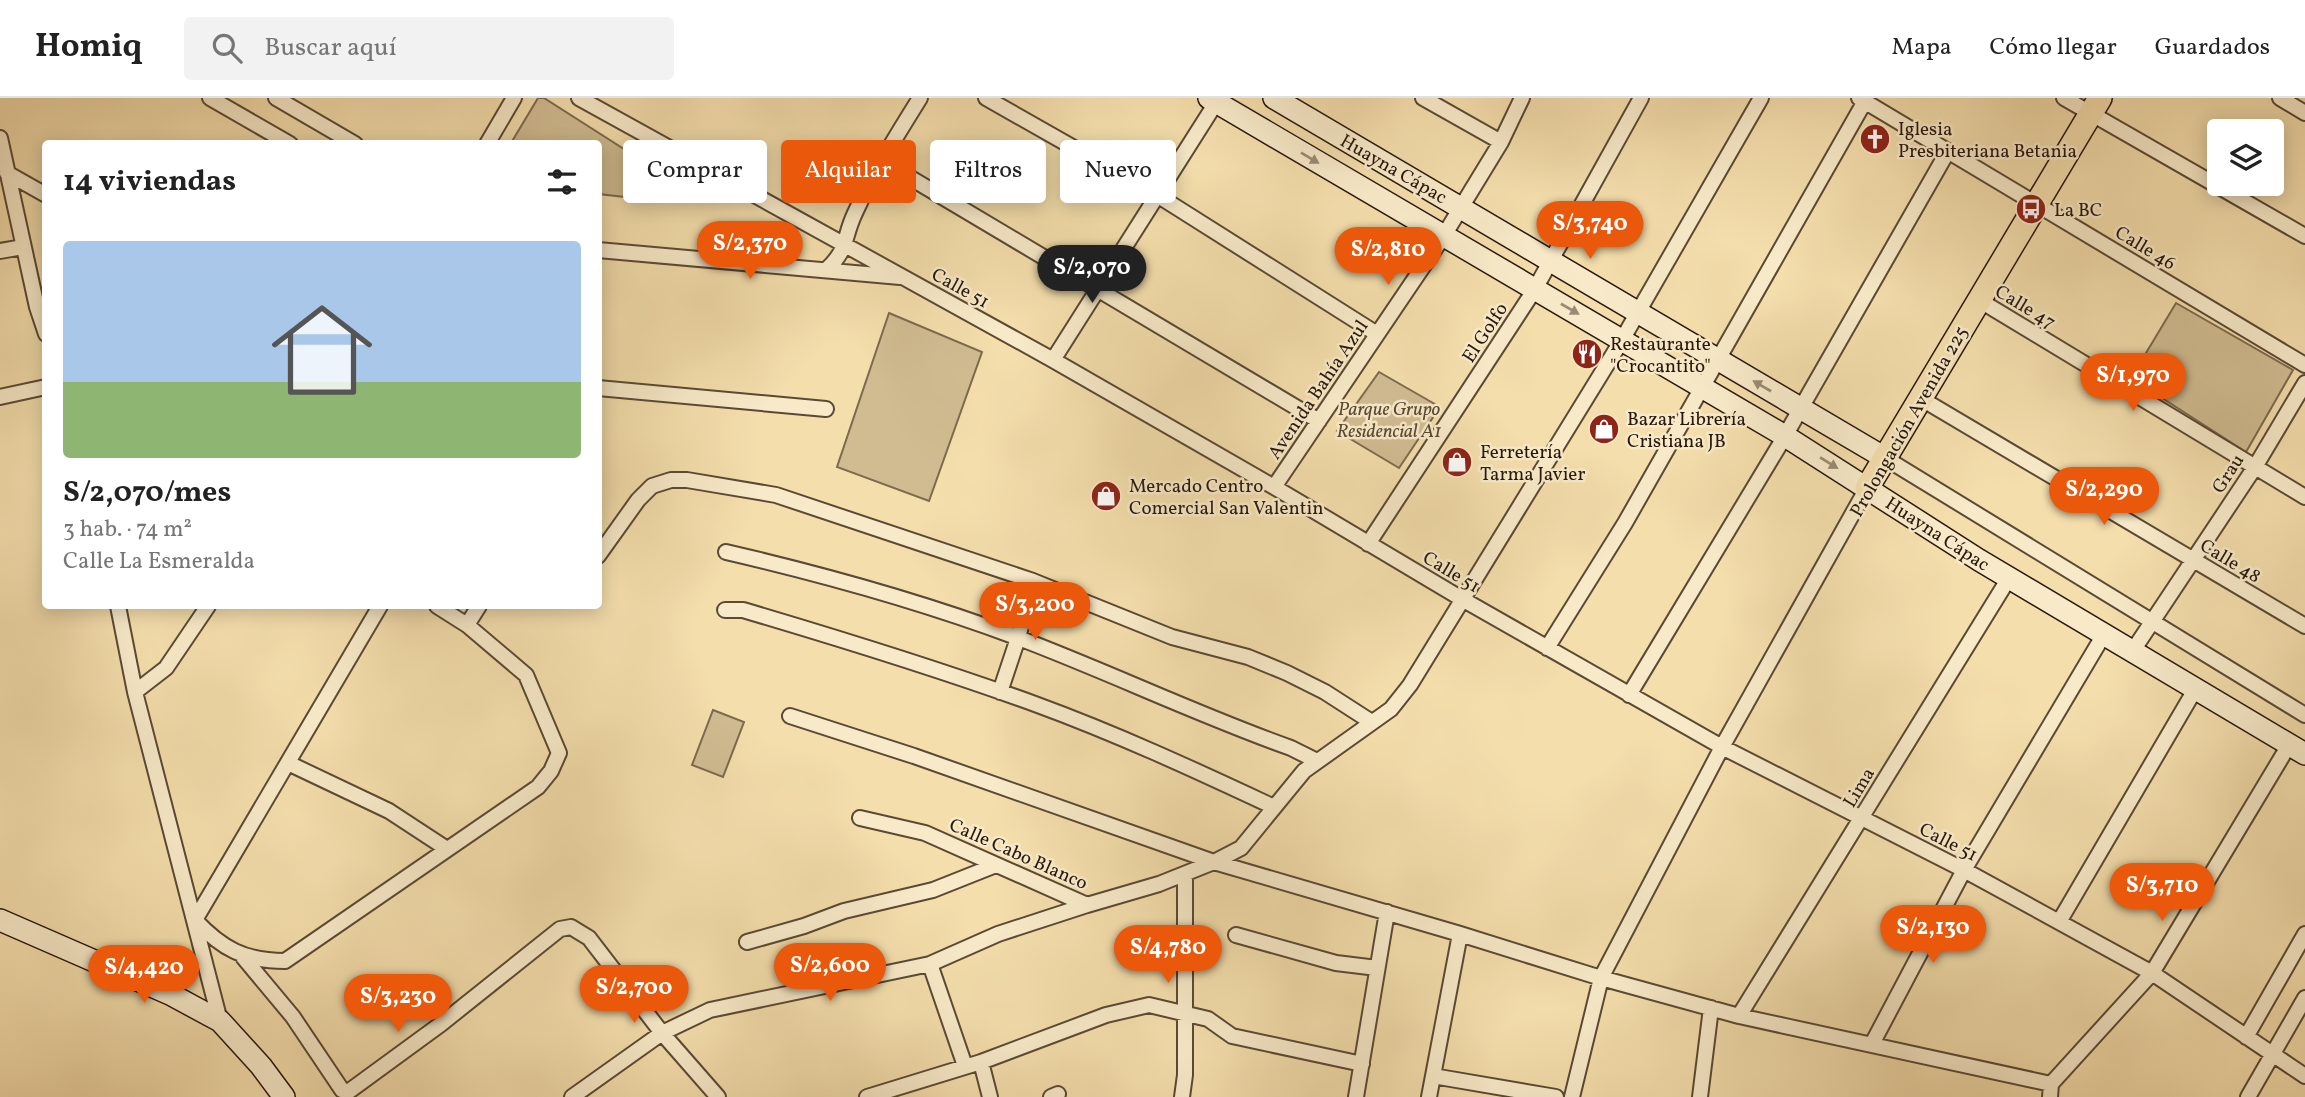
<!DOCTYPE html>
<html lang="es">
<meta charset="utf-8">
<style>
body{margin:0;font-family:Vollkorn,serif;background:#f2f2f2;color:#222;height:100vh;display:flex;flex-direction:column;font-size:26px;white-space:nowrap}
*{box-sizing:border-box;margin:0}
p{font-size:23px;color:#767676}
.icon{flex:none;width:38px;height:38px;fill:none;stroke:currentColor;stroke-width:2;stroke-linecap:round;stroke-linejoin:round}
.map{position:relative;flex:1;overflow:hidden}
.panel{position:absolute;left:42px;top:42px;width:560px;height:469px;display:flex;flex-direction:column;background:#fff;border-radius:7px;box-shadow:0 4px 18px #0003}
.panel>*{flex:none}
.guide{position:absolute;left:623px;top:42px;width:665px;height:63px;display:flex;gap:14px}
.fabs{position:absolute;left:2207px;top:21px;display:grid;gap:14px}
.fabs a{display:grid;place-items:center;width:77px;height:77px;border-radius:7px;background:#fff;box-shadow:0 4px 18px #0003;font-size:35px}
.price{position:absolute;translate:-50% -60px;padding:0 16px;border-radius:24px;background:#ea580c;color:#fff;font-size:23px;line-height:46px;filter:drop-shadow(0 2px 4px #0008)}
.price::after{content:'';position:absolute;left:50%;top:42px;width:21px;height:16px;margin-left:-10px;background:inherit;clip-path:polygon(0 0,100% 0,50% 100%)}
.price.current{background:#222;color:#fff}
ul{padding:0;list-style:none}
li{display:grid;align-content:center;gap:14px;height:371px;padding:0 21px}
li span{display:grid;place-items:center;height:217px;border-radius:7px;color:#555}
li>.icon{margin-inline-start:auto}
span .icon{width:126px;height:126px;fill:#fffc;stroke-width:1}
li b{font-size:30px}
h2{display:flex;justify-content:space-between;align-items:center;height:84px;padding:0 21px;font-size:30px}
.pill{padding:0 24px;border-radius:7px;background:#fff;box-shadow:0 4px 18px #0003;font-size:24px;line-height:63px}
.pill.current{background:#ea580c;color:#fff}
header{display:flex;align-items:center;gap:42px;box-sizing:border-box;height:98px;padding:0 35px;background:#fff;border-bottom:2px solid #e0e0e0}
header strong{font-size:33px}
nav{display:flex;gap:38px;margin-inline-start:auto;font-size:24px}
.search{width:490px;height:63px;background:#f2f2f2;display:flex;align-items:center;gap:18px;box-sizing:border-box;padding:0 24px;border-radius:7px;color:#767676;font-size:26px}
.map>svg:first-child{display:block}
</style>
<header>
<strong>Homiq</strong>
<div class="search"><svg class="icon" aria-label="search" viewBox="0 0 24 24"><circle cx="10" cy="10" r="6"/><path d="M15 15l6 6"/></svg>Buscar aquí</div>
<nav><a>Mapa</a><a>Cómo llegar</a><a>Guardados</a></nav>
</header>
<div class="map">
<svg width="2305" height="999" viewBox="0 0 2305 999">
<rect width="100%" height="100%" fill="#f4deac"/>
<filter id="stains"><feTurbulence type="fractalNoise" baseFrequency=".00286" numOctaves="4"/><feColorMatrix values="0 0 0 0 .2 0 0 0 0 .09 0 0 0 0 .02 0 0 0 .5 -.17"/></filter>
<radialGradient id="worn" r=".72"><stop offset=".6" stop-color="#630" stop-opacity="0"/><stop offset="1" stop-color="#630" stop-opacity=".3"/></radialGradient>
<path fill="#d1bc91" stroke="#7c6a4e" stroke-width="2" d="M538,0H544L652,69L658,76L652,94L642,101L599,96L598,46L511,45Z
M2176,205L2293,272L2246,354L2131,280Z
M889,215L982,254L929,403L837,369Z
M1379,274L1440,309L1399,370L1337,333Z
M713,612L744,624L723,679L692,667Z"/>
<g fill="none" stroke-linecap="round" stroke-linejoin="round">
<g stroke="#5a4934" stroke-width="18">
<path id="street" d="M210,0L290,46
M276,0L355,46
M579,0L1053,262L1274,389L1462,501L1722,649L1964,772L2152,875L2305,978
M986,0L1157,97L1377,236
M1423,0L1501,44
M1859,0L2305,267
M2064,0L2305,138
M2280,0L2305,15
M0,40L37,209L46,236
M487,46L514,0
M882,63L1319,323
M7,75L46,97
M598,152L900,179
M0,153L23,149
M826,172C849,151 843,140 855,115C873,75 897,37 920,0
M1979,202L2305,399
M1053,262L1219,0
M598,290L826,311
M0,299L46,289
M1920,300L2305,528
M1885,360L2305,617
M1274,389L1443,139L1501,44L1522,0
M1368,446L1535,191L1641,0
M726,454C825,477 922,504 1016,539C1109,574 1198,617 1291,650L1317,663
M598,458L638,402L652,388L671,382H687L776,397L1033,483L1172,539L1248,559L1287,575L1325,594L1370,623
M118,508L135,594L220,923
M380,508L195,822C222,851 245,863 285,863L538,689L551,673L559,655L526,577L467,527L437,508
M725,512H743C841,541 939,571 1035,606C1117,636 1195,672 1274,709
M467,527L479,508
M1547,550L1625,425L1865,3
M2132,554L2255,369L2305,285
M135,594L166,570L208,508
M1000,594L1018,540L1033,483
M1629,597L1785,338L1948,53
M790,618L914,658L1214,764L1460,836L1601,880L1739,918L2051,986
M288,665L389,713L447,751
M860,720L925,735L1087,807L1159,786L1214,764L1241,750L1304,673L1391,611L1410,587L1622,242L1761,0
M2059,824L2196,590
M1236,837L1336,865L1377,870
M747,844L804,828L844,813L933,792L996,767
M243,859L293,919L342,992L348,994L441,926L560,831L571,829L589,840L662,935L718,999
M930,866L965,968
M1739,918L2009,480
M2246,939L2305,836
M1872,946L1964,772L2103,538
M981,964L990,999
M1433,978L1556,999
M572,999L662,935L710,912L930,866L998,836L1087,807
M867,999L981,964L1106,917L1149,907L1208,921L1232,938L1362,966
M1051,999L1058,996
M1182,999L1185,977V776
M1356,999L1387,814
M1429,999L1460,836
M1572,999L1601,880L1722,649L1867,390
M1700,999L1711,910
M2050,999L2051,986L2152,875L2289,647
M2248,999L2305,900"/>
</g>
<g stroke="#27170c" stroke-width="24">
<path id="secondary" d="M1209,0L1785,338L1979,462L2305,656
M1274,0L1885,360
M0,822L170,896L220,923L261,968L284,999"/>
</g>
<g stroke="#27170c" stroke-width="26">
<path id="primary" d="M1867,390L2100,0"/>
</g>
<use href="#street" stroke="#f8eac9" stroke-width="14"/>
<use href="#secondary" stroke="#f8eac9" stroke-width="21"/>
<use href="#primary" stroke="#f4deac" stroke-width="23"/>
</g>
<defs><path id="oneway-solid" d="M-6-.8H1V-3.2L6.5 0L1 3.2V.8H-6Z" transform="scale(1.75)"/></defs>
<g fill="#9a8b74">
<use href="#oneway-solid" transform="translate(1310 60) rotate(31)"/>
<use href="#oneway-solid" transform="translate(1570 211) rotate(30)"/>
<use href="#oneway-solid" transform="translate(1762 288) rotate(-150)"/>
<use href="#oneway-solid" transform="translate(1829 365) rotate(32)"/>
</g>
<defs>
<g id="church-disc" transform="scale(1.575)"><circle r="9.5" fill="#8f2418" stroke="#f8eac9"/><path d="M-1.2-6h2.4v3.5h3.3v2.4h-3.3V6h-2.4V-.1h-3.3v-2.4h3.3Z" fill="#fff"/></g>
<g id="bus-disc" transform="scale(1.575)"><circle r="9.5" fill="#8f2418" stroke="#f8eac9"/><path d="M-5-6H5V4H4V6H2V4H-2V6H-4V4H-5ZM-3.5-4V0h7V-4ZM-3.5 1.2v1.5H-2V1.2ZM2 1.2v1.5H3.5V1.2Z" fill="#fff"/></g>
<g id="restaurant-disc" transform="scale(1.575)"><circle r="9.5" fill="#8f2418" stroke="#f8eac9"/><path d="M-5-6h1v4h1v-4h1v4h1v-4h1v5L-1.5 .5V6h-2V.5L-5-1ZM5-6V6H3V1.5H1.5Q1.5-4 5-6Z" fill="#fff"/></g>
<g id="shop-disc" transform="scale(1.575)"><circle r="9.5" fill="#8f2418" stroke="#f8eac9"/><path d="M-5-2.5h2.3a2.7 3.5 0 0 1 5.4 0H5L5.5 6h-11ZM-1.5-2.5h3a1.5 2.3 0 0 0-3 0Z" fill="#fff"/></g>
</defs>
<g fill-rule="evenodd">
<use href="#church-disc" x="1875" y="41"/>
<use href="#bus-disc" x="2031" y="111"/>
<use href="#restaurant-disc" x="1587" y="256"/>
<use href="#shop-disc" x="1604" y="331"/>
<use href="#shop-disc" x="1457" y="364"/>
<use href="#shop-disc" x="1106" y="398"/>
</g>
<g text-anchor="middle" stroke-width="5" stroke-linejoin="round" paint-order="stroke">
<g font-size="19" fill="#27170c" stroke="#f8eac9" text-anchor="start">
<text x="1898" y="37">Iglesia<tspan x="1898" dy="22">Presbiteriana Betania</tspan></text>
<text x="2054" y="118">La BC</text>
<text x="1610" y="252">Restaurante<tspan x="1610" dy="22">"Crocantito"</tspan></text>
<text x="1627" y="327">Bazar Librería<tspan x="1627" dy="22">Cristiana JB</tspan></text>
<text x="1480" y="360">Ferretería<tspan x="1480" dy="22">Tarma Javier</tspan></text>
<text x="1129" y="394">Mercado Centro<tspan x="1129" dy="22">Comercial San Valentin</tspan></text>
</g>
<g font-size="19" fill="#27170c" stroke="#f8eac9">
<text transform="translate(1394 70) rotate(30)" y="7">Huayna Cápac</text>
<text transform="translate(2146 149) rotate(31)" y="7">Calle 46</text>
<text transform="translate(961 189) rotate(29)" y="7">Calle 51</text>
<text transform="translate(2026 208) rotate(31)" y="7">Calle 47</text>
<text transform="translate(1484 234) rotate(-57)" y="7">El Golfo</text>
<text transform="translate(1317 291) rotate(-56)" y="7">Avenida Bahía Azul</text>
<text transform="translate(1908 323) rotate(-60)" y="7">Prolongación Avenida 225</text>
<text transform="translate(2227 375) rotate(-57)" y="7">Grau</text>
<text transform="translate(1938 435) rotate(33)" y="7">Huayna Cápac</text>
<text transform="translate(2231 462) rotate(31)" y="7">Calle 48</text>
<text transform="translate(1452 473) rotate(31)" y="7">Calle 51</text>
<text transform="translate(1858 689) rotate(-59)" y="7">Lima</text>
<text transform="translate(1949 743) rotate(27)" y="7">Calle 51</text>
<text transform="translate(1019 755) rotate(24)" y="7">Calle Cabo Blanco</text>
</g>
<g font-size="19" font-style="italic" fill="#5a4934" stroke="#f8eac9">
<text x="1389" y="317">Parque Grupo<tspan x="1389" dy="22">Residencial A1</tspan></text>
</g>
</g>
<rect width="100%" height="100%" filter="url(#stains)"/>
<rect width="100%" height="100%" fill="url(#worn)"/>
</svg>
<div class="fabs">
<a><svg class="icon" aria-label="layers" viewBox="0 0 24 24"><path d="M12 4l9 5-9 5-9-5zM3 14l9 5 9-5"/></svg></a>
</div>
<b class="price" style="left:1590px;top:163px">S/3,740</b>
<b class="price" style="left:750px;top:183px">S/2,370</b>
<b class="price" style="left:1388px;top:189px">S/2,810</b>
<b class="price current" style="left:1092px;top:207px">S/2,070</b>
<b class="price" style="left:2133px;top:315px">S/1,970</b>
<b class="price" style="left:2104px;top:429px">S/2,290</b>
<b class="price" style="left:1035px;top:544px">S/3,200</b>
<b class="price" style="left:2162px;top:825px">S/3,710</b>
<b class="price" style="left:1933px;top:867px">S/2,130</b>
<b class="price" style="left:1168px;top:887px">S/4,780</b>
<b class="price" style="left:830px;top:905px">S/2,600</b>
<b class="price" style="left:144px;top:907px">S/4,420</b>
<b class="price" style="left:634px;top:927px">S/2,700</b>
<b class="price" style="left:398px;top:936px">S/3,230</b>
<div class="guide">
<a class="pill">Comprar</a>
<a class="pill current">Alquilar</a>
<a class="pill">Filtros</a>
<a class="pill">Nuevo</a>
</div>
<section class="panel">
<h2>14 viviendas<svg class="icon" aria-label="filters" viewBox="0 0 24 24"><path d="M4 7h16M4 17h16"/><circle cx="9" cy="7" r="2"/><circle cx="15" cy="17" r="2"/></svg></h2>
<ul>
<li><span style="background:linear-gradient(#a9c7e8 65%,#8fb573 0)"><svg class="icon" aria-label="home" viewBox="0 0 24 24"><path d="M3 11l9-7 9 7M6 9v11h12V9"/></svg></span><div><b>S/2,070/mes</b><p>3 hab. · 74 m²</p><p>Calle La Esmeralda</p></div></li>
</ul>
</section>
</div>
